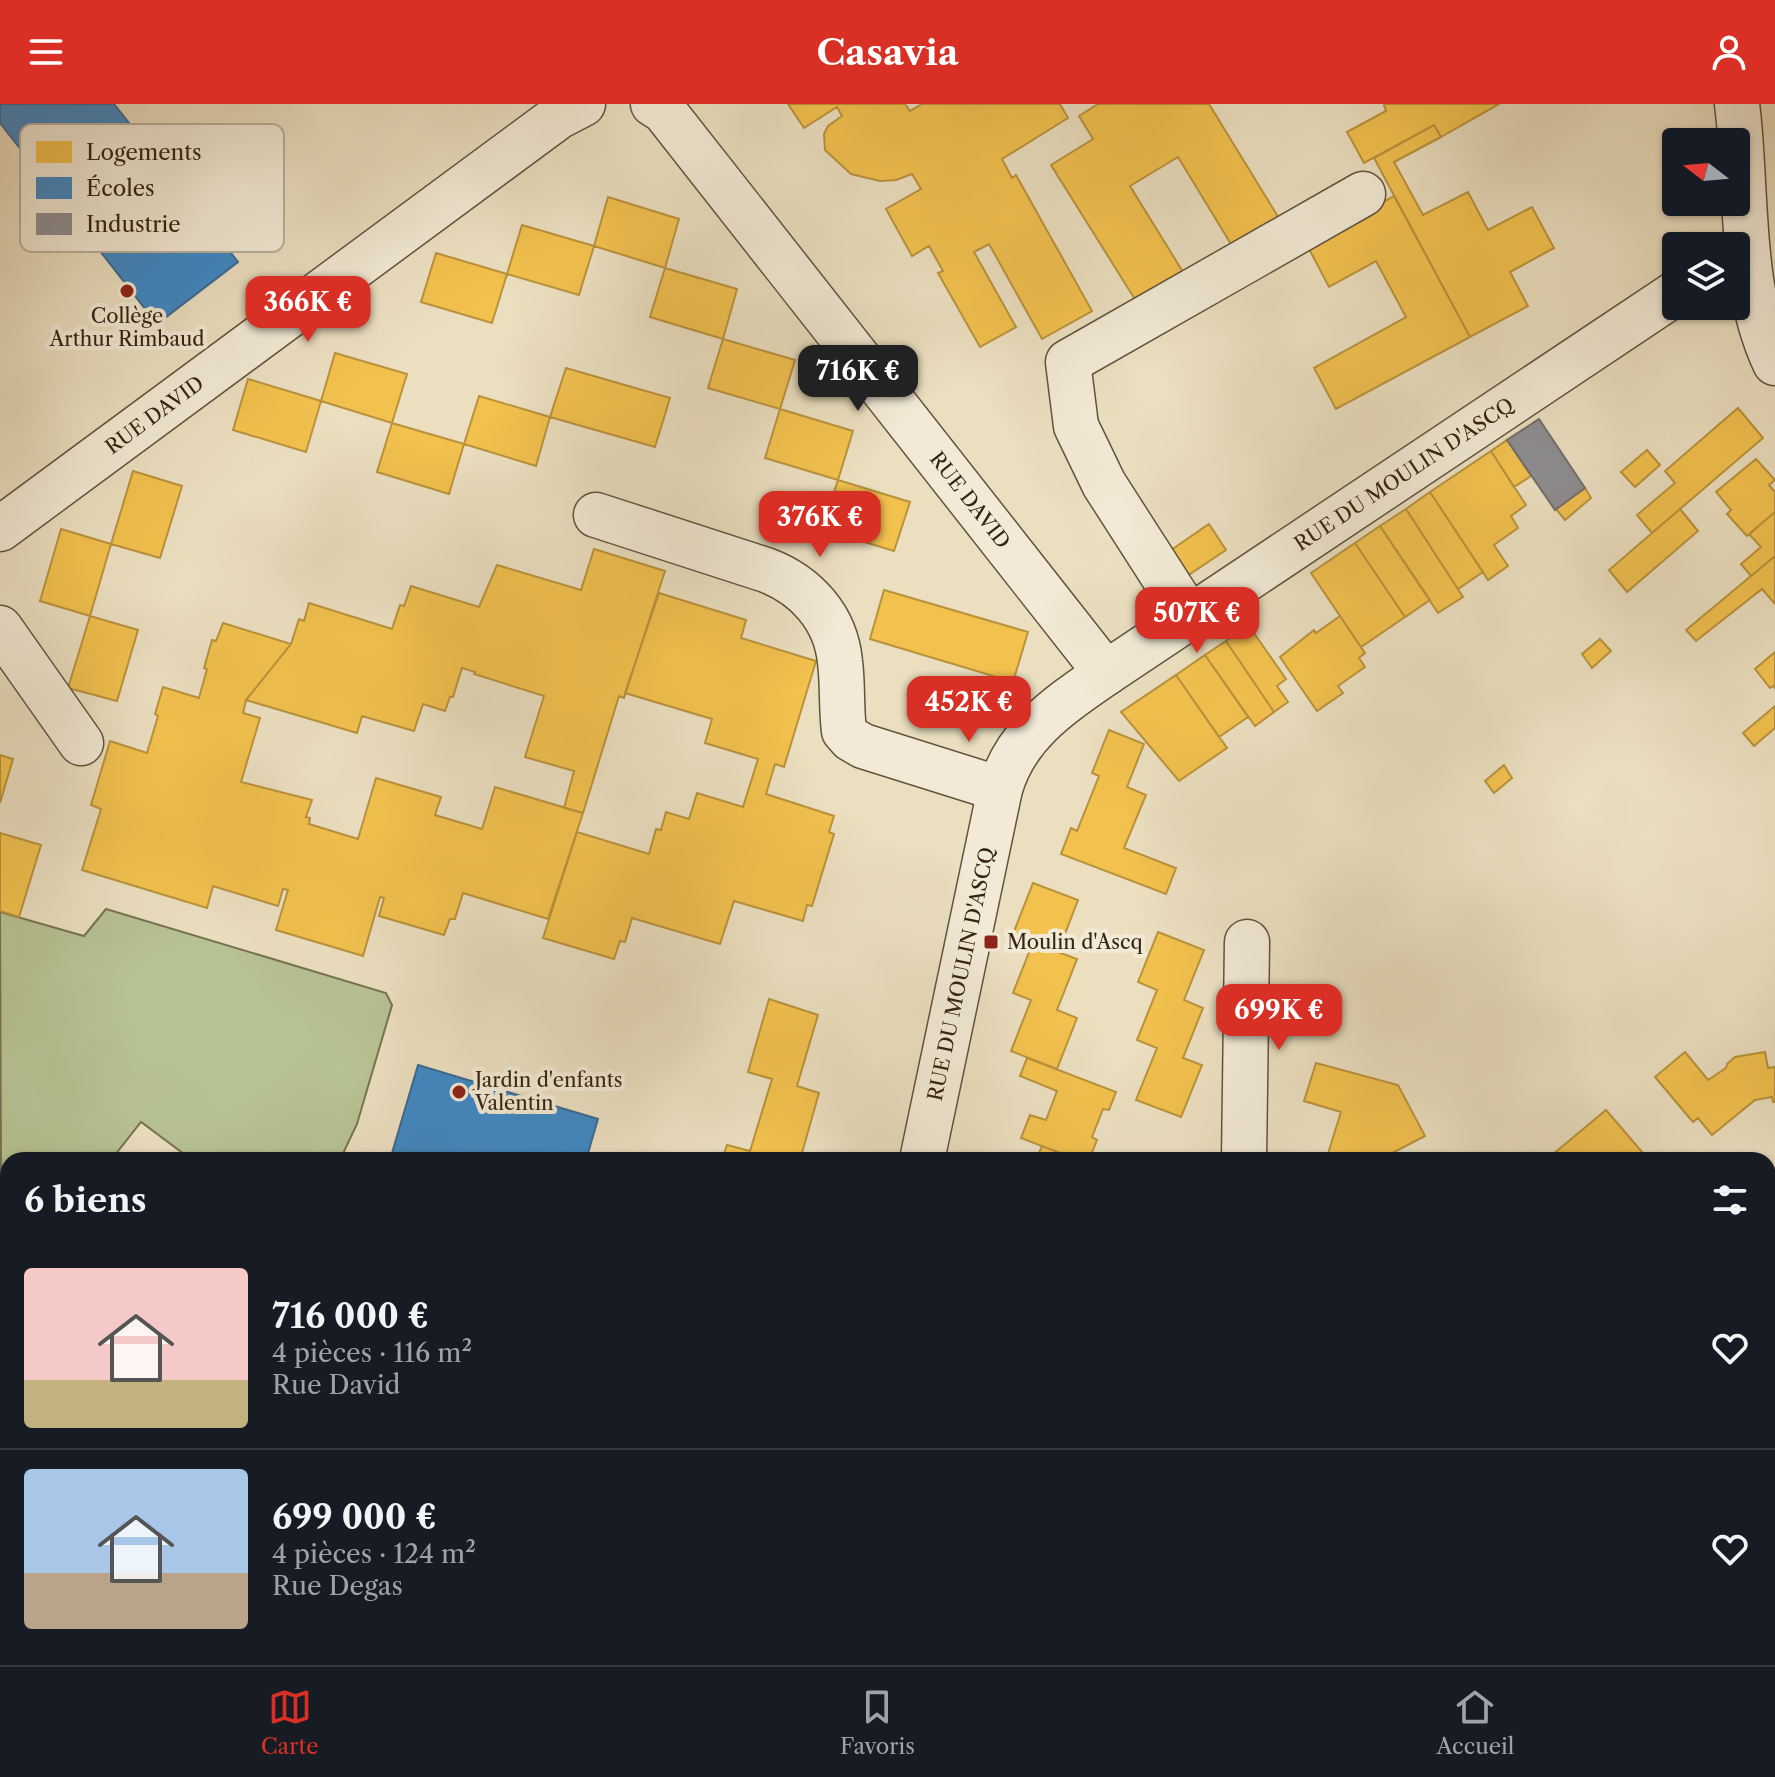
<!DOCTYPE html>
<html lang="fr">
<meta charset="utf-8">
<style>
body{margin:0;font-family:"Libre Caslon Text",serif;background:#242831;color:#f1f3f6;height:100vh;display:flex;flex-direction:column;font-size:30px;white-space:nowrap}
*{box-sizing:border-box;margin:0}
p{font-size:26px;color:#9ea1a6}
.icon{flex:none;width:44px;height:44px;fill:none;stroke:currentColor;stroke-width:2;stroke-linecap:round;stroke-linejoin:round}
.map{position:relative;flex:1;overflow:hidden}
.details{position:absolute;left:0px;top:1048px;width:1776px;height:514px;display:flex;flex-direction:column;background:#171b24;border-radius:24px 24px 0 0;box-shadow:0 2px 6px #0004}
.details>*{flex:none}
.needle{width:52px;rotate:286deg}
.buttons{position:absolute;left:1662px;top:24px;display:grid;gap:16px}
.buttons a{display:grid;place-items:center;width:88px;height:88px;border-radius:8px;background:#171b24;box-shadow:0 2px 6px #0004;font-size:40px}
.price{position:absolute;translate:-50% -68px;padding:0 18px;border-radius:16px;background:#d93025;color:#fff;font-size:26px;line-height:52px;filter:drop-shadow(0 2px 4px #0008)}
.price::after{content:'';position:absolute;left:50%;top:48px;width:24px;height:18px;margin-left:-12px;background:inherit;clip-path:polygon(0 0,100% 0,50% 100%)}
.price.active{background:#222;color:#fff}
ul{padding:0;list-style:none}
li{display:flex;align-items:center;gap:24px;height:200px;padding:0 24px}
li+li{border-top:2px solid #363941}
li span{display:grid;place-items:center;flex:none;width:224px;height:160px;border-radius:8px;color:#555}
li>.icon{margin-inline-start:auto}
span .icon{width:96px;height:96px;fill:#fffc;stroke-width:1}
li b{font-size:34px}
h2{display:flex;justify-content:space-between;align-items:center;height:96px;padding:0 24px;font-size:34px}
header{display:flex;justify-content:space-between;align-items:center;height:104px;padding:0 24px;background:#d93025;color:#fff;font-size:36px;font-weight:700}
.tab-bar{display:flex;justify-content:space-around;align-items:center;height:112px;border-top:2px solid #363941;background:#171b24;font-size:22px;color:#9ea1a6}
.tab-bar a{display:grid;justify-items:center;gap:4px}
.tab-bar .active{color:#d93025}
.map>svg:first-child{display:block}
</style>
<header><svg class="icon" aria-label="menu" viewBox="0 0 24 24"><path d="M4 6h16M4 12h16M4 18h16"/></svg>Casavia<svg class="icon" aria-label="person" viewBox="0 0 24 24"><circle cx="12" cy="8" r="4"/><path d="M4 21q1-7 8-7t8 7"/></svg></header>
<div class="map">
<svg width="1775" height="1561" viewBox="0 0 1775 1561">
<rect width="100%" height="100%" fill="#ebdfc0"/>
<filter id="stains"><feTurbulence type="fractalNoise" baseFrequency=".0025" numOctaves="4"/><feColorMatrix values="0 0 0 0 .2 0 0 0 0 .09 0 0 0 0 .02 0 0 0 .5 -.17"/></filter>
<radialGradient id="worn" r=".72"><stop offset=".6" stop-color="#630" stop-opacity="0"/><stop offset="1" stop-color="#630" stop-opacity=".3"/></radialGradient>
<path fill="#b7c293" stroke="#767352" stroke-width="2" d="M106,805L386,889L392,901L357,1020L340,1056H192L141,1018L111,1056H8V1079H1L0,808L84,832Z"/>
<path fill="#f2c14e" stroke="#b9923c" stroke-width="2" d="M788,0H905L910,7L922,0H1060L1068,14L1002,55L1012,74L1016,71L1092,207L1042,235L989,140L974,148L1016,223L980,243L938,169L943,167L929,142L912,152L886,105L921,85L912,70L896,76L880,77L851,70L825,46L824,30L828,22L842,12L837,3L804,24Z
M1098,0H1209L1280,116L1234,145L1178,53L1130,82L1183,168L1136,197L1051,61L1093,35L1079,12Z
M1386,0H1499L1441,33L1434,21L1364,59L1347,28L1386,7L1384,1Z
M1434,21L1441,33L1394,58L1423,111L1468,88L1488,126L1532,103L1554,144L1510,168L1528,202L1470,233L1374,54Z
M1394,92L1470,233L1336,305L1314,264L1406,213L1376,157L1329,183L1306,139Z
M608,93L679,115L665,164L594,142Z
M522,121L594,142L579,191L507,170Z
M436,149L507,170L492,219L421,198Z
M665,164L737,185L723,235L650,213Z
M723,235L795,256L780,305L708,284Z
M335,249L407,270L392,319L321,297Z
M566,264L670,294L655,343L550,313Z
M248,275L321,297L306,348L233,326Z
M479,292L550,313L536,362L464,340Z
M1738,304L1763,334L1652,429L1637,411L1675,379L1665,367Z
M780,305L853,327L838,376L765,354Z
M392,319L464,340L449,390L377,368Z
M1507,336L1531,372L1514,383L1491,347Z
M1647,346L1660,361L1635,383L1621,368Z
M1491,347L1526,401L1511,412L1518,424L1494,441L1508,462L1488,476L1430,388Z
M1756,355L1775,376L1769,381L1775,388V408L1747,432L1727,410L1731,406L1716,388Z
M133,367L182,382L160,454L111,440Z
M838,376L910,398L894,447L822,425Z
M1585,384L1591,394L1565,416L1556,405Z
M1430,388L1483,468L1458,485L1406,405Z
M1406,405L1463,493L1438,509L1380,422Z
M1680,405L1698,427L1627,488L1609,466Z
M1775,408V452L1751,472L1741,460L1761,443L1749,430Z
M1209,420L1226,446L1181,476L1164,451Z
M1380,422L1430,496L1405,513L1355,439Z
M61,425L111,440L90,512L40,497Z
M1355,439L1405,513L1361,543L1311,469Z
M594,445L665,467L624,594L619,592L583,709L564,704L574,667L525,653L544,592L474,570L475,568L462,564L453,593H450L445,607L423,600L414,627L362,612L357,629L246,596L291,540L299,515L304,517L309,499L392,525L400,501L404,502L411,482L479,503L497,461L581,486Z
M1775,452V500L1762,485L1696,537L1686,526Z
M884,486L1028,528L1013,578L870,535Z
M659,489L746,516L741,534L816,557L784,663L775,660L766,690L834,712L829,728L834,730L812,802L807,801L803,817L734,797L720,840L632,814L625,838L620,837L614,855L543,834L577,728L649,750L656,725L661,726L666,708L689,715L697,689L743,703L758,655L705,639L712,615L625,589Z
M90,512L138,526L117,597L68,584Z
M1340,512L1365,549L1359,554L1365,563L1338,582L1343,589L1317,607L1280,553L1314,526L1316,529Z
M223,519L291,540L246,596L243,609L260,614L241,678L312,696L306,713L310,714L309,720L358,735L376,674L441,693L435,711L482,725L495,683L583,709L548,815L463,789L455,815H450L444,831L379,812L384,794L380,793L363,852L276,826L288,786L283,785L278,802L213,782L207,804L82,766L101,705L91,701L110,637L147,649L158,612L155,610L163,583L199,594L207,565L204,564L212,536L216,537Z
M1249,522L1286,575L1277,582L1288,598L1274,608L1226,537Z
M1600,535L1611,547L1592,564L1582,550Z
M1226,537L1274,608L1255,622L1205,551Z
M1775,548V584L1773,582L1770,584L1755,565Z
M1205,551L1248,613L1219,633L1176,571Z
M1176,571L1227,644L1179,677L1121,608Z
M1775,602V624L1754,642L1743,629Z
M1109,626L1144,640L1127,683L1146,691L1124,744L1176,764L1166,790L1061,750L1071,724L1077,727L1099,672L1092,669Z
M0,651L13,655L0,699Z
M1504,661L1512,674L1494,689L1485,677Z
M0,729L41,741L19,813L0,807Z
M1033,779L1078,796L1058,848L1077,855L1057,906L1077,914L1057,965L1011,947L1031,896L1013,889L1033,838L1013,830Z
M1158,828L1204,846L1184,896L1203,904L1183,954L1202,961L1181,1013L1136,996L1157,944L1137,936L1157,886L1138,878Z
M769,895L818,911L797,982L819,989L800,1056H722L727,1041L750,1047L772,975L748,968Z
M1685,948L1708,976L1726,964L1727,960L1735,953L1765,948L1768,964L1775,963V998H1773L1772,993L1755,996L1712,1031L1698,1014L1693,1018L1655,973Z
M1027,954L1116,988L1109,1006L1103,1005L1092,1033L1097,1036L1089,1056H1078L1021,1034L1030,1011L1046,1016L1057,987L1020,972Z
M1316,959L1398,981L1425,1032L1379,1056H1326L1341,1008L1304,997Z
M1606,1006L1649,1056H1546Z
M1042,1042L1078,1056H1036Z
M1775,1325V1365L1768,1371V1331Z
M8,1399V1469L0,1464V1449L5,1442L0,1438V1409Z
M193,1554H254L252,1561H191Z
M518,1554H583L587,1561H518L515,1556Z
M583,1554H616L604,1561H587Z
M926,1554H982L979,1561H940Z
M1193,1554H1233L1239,1561H1195L1197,1559Z
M1278,1554H1318L1310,1561H1284Z"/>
<path fill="#3f88c5" stroke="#3c6a8f" stroke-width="2" d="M0,0H114L238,158L157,220L0,19Z
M418,961L598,1015L586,1056H390Z"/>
<path fill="#8d8d92" stroke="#736e6b" stroke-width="2" d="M1539,315L1585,384L1555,406L1507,336Z"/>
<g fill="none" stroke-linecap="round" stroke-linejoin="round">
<g stroke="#62533d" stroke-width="47">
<g id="minor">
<path id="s1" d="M653,0L664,7L1106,569"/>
<path d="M1737,0C1748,85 1738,181 1775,259"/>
<path d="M596,411L766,466C806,481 836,514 840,558C843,581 841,604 844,627L851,635L863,642L1000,685"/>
<path id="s2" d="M0,425L558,13L583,0"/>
<path d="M1190,514L1104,380L1076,322L1068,258L1363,90"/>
<path d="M0,524L81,639"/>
<path id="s3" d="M922,1056L1000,685C1016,629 1060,601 1106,569L1676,189"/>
<path d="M1244,1056L1247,838"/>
<path d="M804,1554L815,1561"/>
<path d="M75,1561L84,1554"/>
<path d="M1077,1561L1079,1554"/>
</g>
</g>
<use href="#minor" stroke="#f2ead6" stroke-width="44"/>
</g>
<g fill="#8f2418" stroke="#f2ead6" stroke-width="3">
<circle cx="127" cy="187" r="8"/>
<rect x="983" y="830" width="16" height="16" rx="4"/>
<circle cx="459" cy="988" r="8"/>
</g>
<g text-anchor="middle" stroke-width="8" stroke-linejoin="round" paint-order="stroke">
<g font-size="20" fill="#352411" stroke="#f2ead6" text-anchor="start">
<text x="127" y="219" text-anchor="middle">Collège<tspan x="127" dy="23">Arthur Rimbaud</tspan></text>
<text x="1007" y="845">Moulin d'Ascq</text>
<text x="475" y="983">Jardin d'enfants<tspan x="475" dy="23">Valentin</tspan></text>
</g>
<g font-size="20" fill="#352411" stroke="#f2ead6">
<text dy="7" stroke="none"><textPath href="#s2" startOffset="192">RUE DAVID</textPath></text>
<text dy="7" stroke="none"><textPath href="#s3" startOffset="898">RUE DU MOULIN D'ASCQ</textPath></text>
<text dy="7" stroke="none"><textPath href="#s1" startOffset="508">RUE DAVID</textPath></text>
<text dy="7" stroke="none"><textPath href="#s3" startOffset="190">RUE DU MOULIN D'ASCQ</textPath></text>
</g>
</g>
<rect x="20" y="20" width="264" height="128" rx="12" fill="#f2ead6" stroke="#b9af9b" stroke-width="2"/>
<rect x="36" y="37" width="36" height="22" fill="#f2c14e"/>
<rect x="36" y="73" width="36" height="22" fill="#3f88c5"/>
<rect x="36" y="109" width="36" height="22" fill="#8d8d92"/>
<g font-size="22" fill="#352411">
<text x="86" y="56">Logements</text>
<text x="86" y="92">Écoles</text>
<text x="86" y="128">Industrie</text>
</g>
<rect width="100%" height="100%" filter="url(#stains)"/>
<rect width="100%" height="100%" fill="url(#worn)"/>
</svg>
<div class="buttons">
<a><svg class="needle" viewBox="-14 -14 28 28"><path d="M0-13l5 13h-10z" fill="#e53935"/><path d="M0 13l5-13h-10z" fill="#9ea1a6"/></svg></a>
<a><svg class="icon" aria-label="layers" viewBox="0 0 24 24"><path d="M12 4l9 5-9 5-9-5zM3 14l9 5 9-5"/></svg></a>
</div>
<b class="price" style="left:308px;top:240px">366K €</b>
<b class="price active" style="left:858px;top:309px">716K €</b>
<b class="price" style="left:820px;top:455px">376K €</b>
<b class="price" style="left:1197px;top:551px">507K €</b>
<b class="price" style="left:969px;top:640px">452K €</b>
<b class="price" style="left:1279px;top:948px">699K €</b>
<section class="details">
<h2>6 biens<svg class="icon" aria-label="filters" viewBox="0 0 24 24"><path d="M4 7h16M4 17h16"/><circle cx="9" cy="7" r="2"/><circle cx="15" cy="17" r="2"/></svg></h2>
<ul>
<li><span style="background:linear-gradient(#f6c9c9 70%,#c2b280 0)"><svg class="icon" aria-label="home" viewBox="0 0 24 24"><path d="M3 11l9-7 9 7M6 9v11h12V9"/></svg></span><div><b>716 000 €</b><p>4 pièces · 116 m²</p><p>Rue David</p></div><svg class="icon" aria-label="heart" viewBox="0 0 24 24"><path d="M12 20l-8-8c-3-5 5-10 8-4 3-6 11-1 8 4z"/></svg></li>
<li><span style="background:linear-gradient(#a9c7e8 65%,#b9a48a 0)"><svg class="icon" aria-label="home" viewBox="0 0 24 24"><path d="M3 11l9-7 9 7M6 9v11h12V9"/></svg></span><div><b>699 000 €</b><p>4 pièces · 124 m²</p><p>Rue Degas</p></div><svg class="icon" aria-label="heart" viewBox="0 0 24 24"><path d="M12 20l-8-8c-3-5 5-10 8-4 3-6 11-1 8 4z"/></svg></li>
</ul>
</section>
</div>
<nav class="tab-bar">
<a class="active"><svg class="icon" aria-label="map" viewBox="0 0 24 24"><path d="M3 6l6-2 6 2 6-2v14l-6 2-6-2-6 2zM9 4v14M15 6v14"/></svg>Carte</a>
<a><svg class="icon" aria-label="saved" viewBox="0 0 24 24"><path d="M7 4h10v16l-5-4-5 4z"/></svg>Favoris</a>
<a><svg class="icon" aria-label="home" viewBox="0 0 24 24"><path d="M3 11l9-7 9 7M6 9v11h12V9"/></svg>Accueil</a>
</nav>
